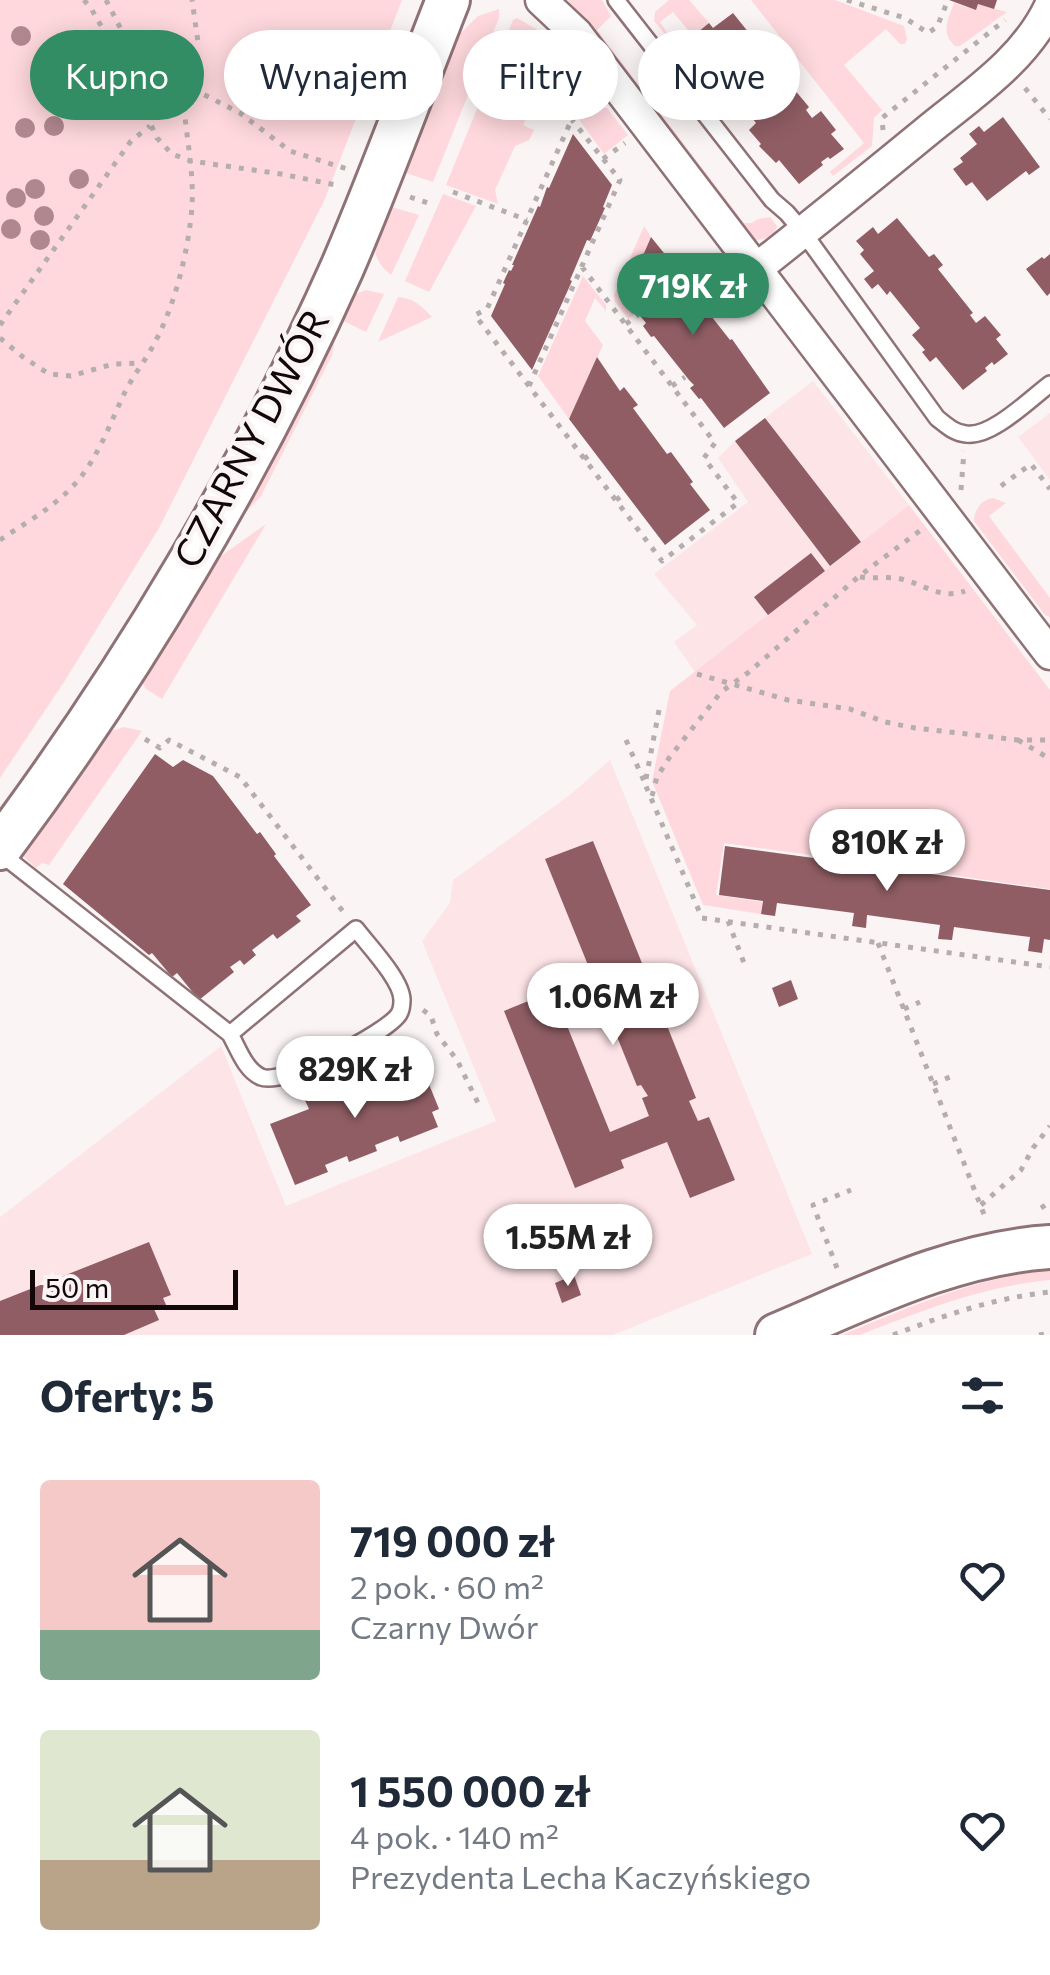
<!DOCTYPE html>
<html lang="pl">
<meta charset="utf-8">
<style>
body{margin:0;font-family:Commissioner,sans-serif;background:#f2f2f3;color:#1f2937;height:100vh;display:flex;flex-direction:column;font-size:38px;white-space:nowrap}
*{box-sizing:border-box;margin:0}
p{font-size:32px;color:#747a83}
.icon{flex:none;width:55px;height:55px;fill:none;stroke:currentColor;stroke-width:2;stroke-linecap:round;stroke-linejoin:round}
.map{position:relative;height:1335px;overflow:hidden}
.details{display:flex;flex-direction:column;background:#fff;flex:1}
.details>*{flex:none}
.guide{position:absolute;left:30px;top:30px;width:990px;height:90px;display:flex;gap:20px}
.scale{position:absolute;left:30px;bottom:25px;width:208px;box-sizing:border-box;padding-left:10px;border:5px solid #12080a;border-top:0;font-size:28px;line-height:35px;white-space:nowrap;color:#12080a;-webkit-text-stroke:8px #fbf4f5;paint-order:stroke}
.price{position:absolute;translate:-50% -85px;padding:0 22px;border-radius:35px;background:#fff;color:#222;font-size:32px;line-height:65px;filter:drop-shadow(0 2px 5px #0008)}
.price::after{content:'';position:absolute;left:50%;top:60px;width:30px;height:22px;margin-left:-15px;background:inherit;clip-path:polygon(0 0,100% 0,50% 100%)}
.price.on{background:#328d64;color:#fff}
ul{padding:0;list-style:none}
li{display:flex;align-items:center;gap:30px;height:250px;padding:0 40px}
li span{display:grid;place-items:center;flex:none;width:280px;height:200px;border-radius:10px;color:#555}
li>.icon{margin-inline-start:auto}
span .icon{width:120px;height:120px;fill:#fffc;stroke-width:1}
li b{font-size:42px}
h2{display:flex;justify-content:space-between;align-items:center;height:120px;padding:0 40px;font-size:42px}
.pill{padding:0 35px;border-radius:45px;background:#fff;box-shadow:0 5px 25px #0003;font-size:35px;line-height:90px}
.pill.on{background:#328d64;color:#fff}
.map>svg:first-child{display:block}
</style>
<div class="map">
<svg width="1050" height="1335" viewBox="0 0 1050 1335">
<rect width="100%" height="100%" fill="#fbf4f5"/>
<path fill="#fde4e7" d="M813,381L909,505L695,672L674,642L697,625L654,574L748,502L718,458L735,441Z
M1050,413V480L1018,437Z
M610,760L812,1254L613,1335H0V1217L221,1046L286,1206L496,1121L422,941L450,903L453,880L571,794Z"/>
<path fill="#fed8dc" d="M0,0H402L324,201L159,528L64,682L0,778Z
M568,0H602L611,16L597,30L744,223H752L758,219L770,217L777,226C774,237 766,239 756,240L741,226Z
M669,0H689L709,23L693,36L673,12L660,22L681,53L654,21L655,12Z
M751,0H835L904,26L907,39L905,44H900L886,29L844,65L882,110L874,118L872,146L833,176L830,172L864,143Z
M954,3L976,10L978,4L1007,12L960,46H955C940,32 948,20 954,3Z
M499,9V18L433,182L403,172L459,35L478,16Z
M517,18L552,38L570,57L568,66L548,99L538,95L523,125L534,130L529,140L515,146L495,190L498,204L446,185L513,20Z
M590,107L607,108L628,135L604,154L578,118L585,108Z
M443,194L476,206L429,292L405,281Z
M388,206L419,215L391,275C363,252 378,235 388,206Z
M644,226L651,237L625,297L636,313L628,319L615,302L614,295Z
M583,276L606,305V311L595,298L585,321L603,345L569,419L538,376Z
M366,290L384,294L366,332L337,318L351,296Z
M398,297C413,298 422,306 432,317L378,342Z
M328,336L334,344L332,355L261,496L248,510L229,525Z
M993,498L1006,503L989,516L1050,598V617L1045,615L974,521C974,510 982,499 993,498Z
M909,505L1050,690V889L724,843L716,895L762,902L761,914L703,905L652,781L670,691Z
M266,524L162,699L146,689L141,681L207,566Z
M124,727L142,731L49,865L42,863L36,868L21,854L100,735Z
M1050,1270V1280C982,1286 922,1311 859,1335H842C912,1306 974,1278 1050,1270Z"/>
<path fill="#905d64" d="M949,0H997L994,9L978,4L976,10Z
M733,13L765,53L770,49L778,59L773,64L809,107L806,110L812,118L821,111L836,130L831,134L844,149L830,159L828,157L821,162L823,165L799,184L779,160L776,163L759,146L761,144L749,130L756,123L734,95L728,99L713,80L708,85L700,75L710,66L696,49L700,45L693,36L709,23L713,28Z
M1003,117L1040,167L1029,175L1026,171L987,201L972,182L966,186L953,169L963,162L960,158L977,144L969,134L979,126L984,132Z
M573,134L612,185L603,207L605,208L590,241L587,240L570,280L572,281L532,370L491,316L505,284L503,283L509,270L511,271L514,265H512L538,206L540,207L547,187L549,188Z
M897,218L929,257L934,254L943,265L938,269L973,313L970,315L976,323L985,316L1001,335L996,339L1008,354L994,365L992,362L985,368L987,371L963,390L936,357L930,362L922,352L925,350L912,335L920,328L890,291L887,295L878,284L872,289L864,279L874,271L860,254L864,250L856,241L873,227L878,234Z
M651,237L706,305L704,307L730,340L732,339L770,393L724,428L701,398L699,399L690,388L694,385L689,380L654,336L651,337L643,326L646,323L625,297Z
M1050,254V293L1047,296L1026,269L1042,257L1044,259Z
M597,357L620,391L624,387L638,405L633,408L667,454L671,452L693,482L690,484L710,510L665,545L569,419Z
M765,418L861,542L830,566L735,441Z
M811,553L825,571L768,615L754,597Z
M155,754L173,767L183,760L213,776L257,834L260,832L276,854L274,856L311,905L296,916L301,921L277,939L273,934L252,950L256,955L244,965L240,960L230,967L234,972L199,1000L177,973L172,977L152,953L149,955L63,884Z
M593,841L696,1098L689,1101L698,1121L709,1117L735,1180L690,1198L667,1142L621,1160L624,1168L575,1188L504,1011L553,991L610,1132L649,1116L642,1098L648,1096L641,1085L637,1086L545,859Z
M725,846L1050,890V940L1044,939L1042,953L1028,951L1030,937L998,933L954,927L952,940L938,939L940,925L867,915L866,928L852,926L854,913L777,903L775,916L761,914L763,901L719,895Z
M791,980L798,999L779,1007L772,988Z
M404,1064L407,1073L422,1067L439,1109L432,1112L438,1127L400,1142L398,1136L375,1145L377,1151L349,1162L347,1156L325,1165L328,1172L295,1185L270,1124L309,1109L303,1096L327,1087L329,1093Z
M149,1242L171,1295L163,1298L167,1307L154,1309L159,1320L124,1335H0V1301Z
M574,1275L581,1295L562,1303L555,1283Z"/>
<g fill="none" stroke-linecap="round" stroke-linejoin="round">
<g stroke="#8f7275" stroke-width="20">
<path id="lane" d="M616,0L772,200L787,213L803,232L937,418C946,425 954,433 966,434C991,438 1030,399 1050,384
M0,853L230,1034L356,929C368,945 402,980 402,1000C402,1005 402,1009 399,1014C386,1034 283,1086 261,1077C245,1070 238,1048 230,1034"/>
</g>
<g stroke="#8f7275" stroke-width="35">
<path id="street" d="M541,0L577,34L1050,654
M756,269C813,224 870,178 926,132C971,95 1025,60 1050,6"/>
</g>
<g stroke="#8f7275" stroke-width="48">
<path id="secondary" d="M0,848C132,671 252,470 342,268C380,180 413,89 448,0
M777,1335C865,1298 953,1253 1050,1247"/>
</g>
<path stroke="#b5adae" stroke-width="5" stroke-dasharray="5 8" stroke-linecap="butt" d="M84,0L92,10L123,64L157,138L172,154L191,161L281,174L341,186
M106,0L125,37L141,54L169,61L197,91L240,113L290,151L347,169
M847,0L905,18L928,33L937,27L948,0
M1025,88L1050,119
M883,130L882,118L1005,20
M603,159L625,143
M453,192L527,220
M410,197L431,204
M582,267L715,443L704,458L738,503L662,561L475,315L487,309L575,112L584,102L593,99
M626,324L638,315
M0,325L131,141L150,126
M0,338L23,357L49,374L71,376L113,364L142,363
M529,386L620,180L572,120
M672,386L685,377
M584,459L594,452
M1001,486L1031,464L1050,489
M961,490L964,451
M616,500L625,493
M0,540C25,523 53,508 74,485C98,459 110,423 125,392C132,378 141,366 149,353C174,311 188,254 192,207C195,156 177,104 184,54L198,42L192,0
M860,577C873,579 888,576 901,579C924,584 941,600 965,591
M697,674L788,700L850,709L885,722L915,728L1018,740H1050
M659,710L645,784L702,918L1050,967
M145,739L160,748L169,740L240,777L345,914
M626,740L644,781
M1018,740L1050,759
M652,796L657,777L669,758L721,692L749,672L858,577L922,529
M728,921L744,963
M878,943L985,1217
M904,1009L920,1002
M423,1010L431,1016L437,1034L457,1060L479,1105
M933,1084L950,1077
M981,1205L1021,1170L1033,1148L1050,1126
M1041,1208L1050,1202
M837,1268L813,1205L851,1190
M893,1335C945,1315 994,1298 1050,1292
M1039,1335L1050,1333"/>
<use href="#lane" stroke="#fff" stroke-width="15"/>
<use href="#street" stroke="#fff" stroke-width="30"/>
<use href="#secondary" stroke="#fff" stroke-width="42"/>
</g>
<g fill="#b0878f">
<circle cx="21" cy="36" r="10"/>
<circle cx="54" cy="71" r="10"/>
<circle cx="54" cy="126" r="10"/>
<circle cx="25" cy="128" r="10"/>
<circle cx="79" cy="179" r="10"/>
<circle cx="35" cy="189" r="10"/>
<circle cx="16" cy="198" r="10"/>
<circle cx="44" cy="216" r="10"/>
<circle cx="11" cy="229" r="10"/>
<circle cx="40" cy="240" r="10"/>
</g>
<g text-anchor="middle" stroke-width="9" stroke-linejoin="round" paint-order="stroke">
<g font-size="38" fill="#12080a" stroke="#fbf4f5">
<text transform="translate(252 439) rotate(-62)" y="13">CZARNY DWÓR</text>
</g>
</g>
</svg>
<div class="scale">50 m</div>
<b class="price on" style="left:693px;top:338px">719K zł</b>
<b class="price" style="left:887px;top:894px">810K zł</b>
<b class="price" style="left:613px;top:1048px">1.06M zł</b>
<b class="price" style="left:355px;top:1121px">829K zł</b>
<b class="price" style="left:568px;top:1289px">1.55M zł</b>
<div class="guide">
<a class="pill on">Kupno</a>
<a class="pill">Wynajem</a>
<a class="pill">Filtry</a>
<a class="pill">Nowe</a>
</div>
</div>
<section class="details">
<h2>Oferty: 5<svg class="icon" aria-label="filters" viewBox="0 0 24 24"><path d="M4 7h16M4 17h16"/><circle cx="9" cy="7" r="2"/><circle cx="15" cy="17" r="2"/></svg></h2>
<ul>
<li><span style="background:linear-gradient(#f6c9c9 75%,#7fa58c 0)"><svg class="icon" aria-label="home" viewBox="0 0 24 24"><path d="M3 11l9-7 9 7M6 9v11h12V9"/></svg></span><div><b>719 000 zł</b><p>2 pok. · 60 m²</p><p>Czarny Dwór</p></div><svg class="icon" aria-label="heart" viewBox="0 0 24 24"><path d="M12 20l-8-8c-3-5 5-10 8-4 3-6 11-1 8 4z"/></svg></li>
<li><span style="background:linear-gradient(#dfe7d0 65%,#b9a48a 0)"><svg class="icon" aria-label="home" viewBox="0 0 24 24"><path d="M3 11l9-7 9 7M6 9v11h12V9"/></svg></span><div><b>1 550 000 zł</b><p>4 pok. · 140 m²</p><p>Prezydenta Lecha Kaczyńskiego</p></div><svg class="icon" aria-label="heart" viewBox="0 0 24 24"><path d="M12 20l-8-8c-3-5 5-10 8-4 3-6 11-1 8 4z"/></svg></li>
</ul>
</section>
